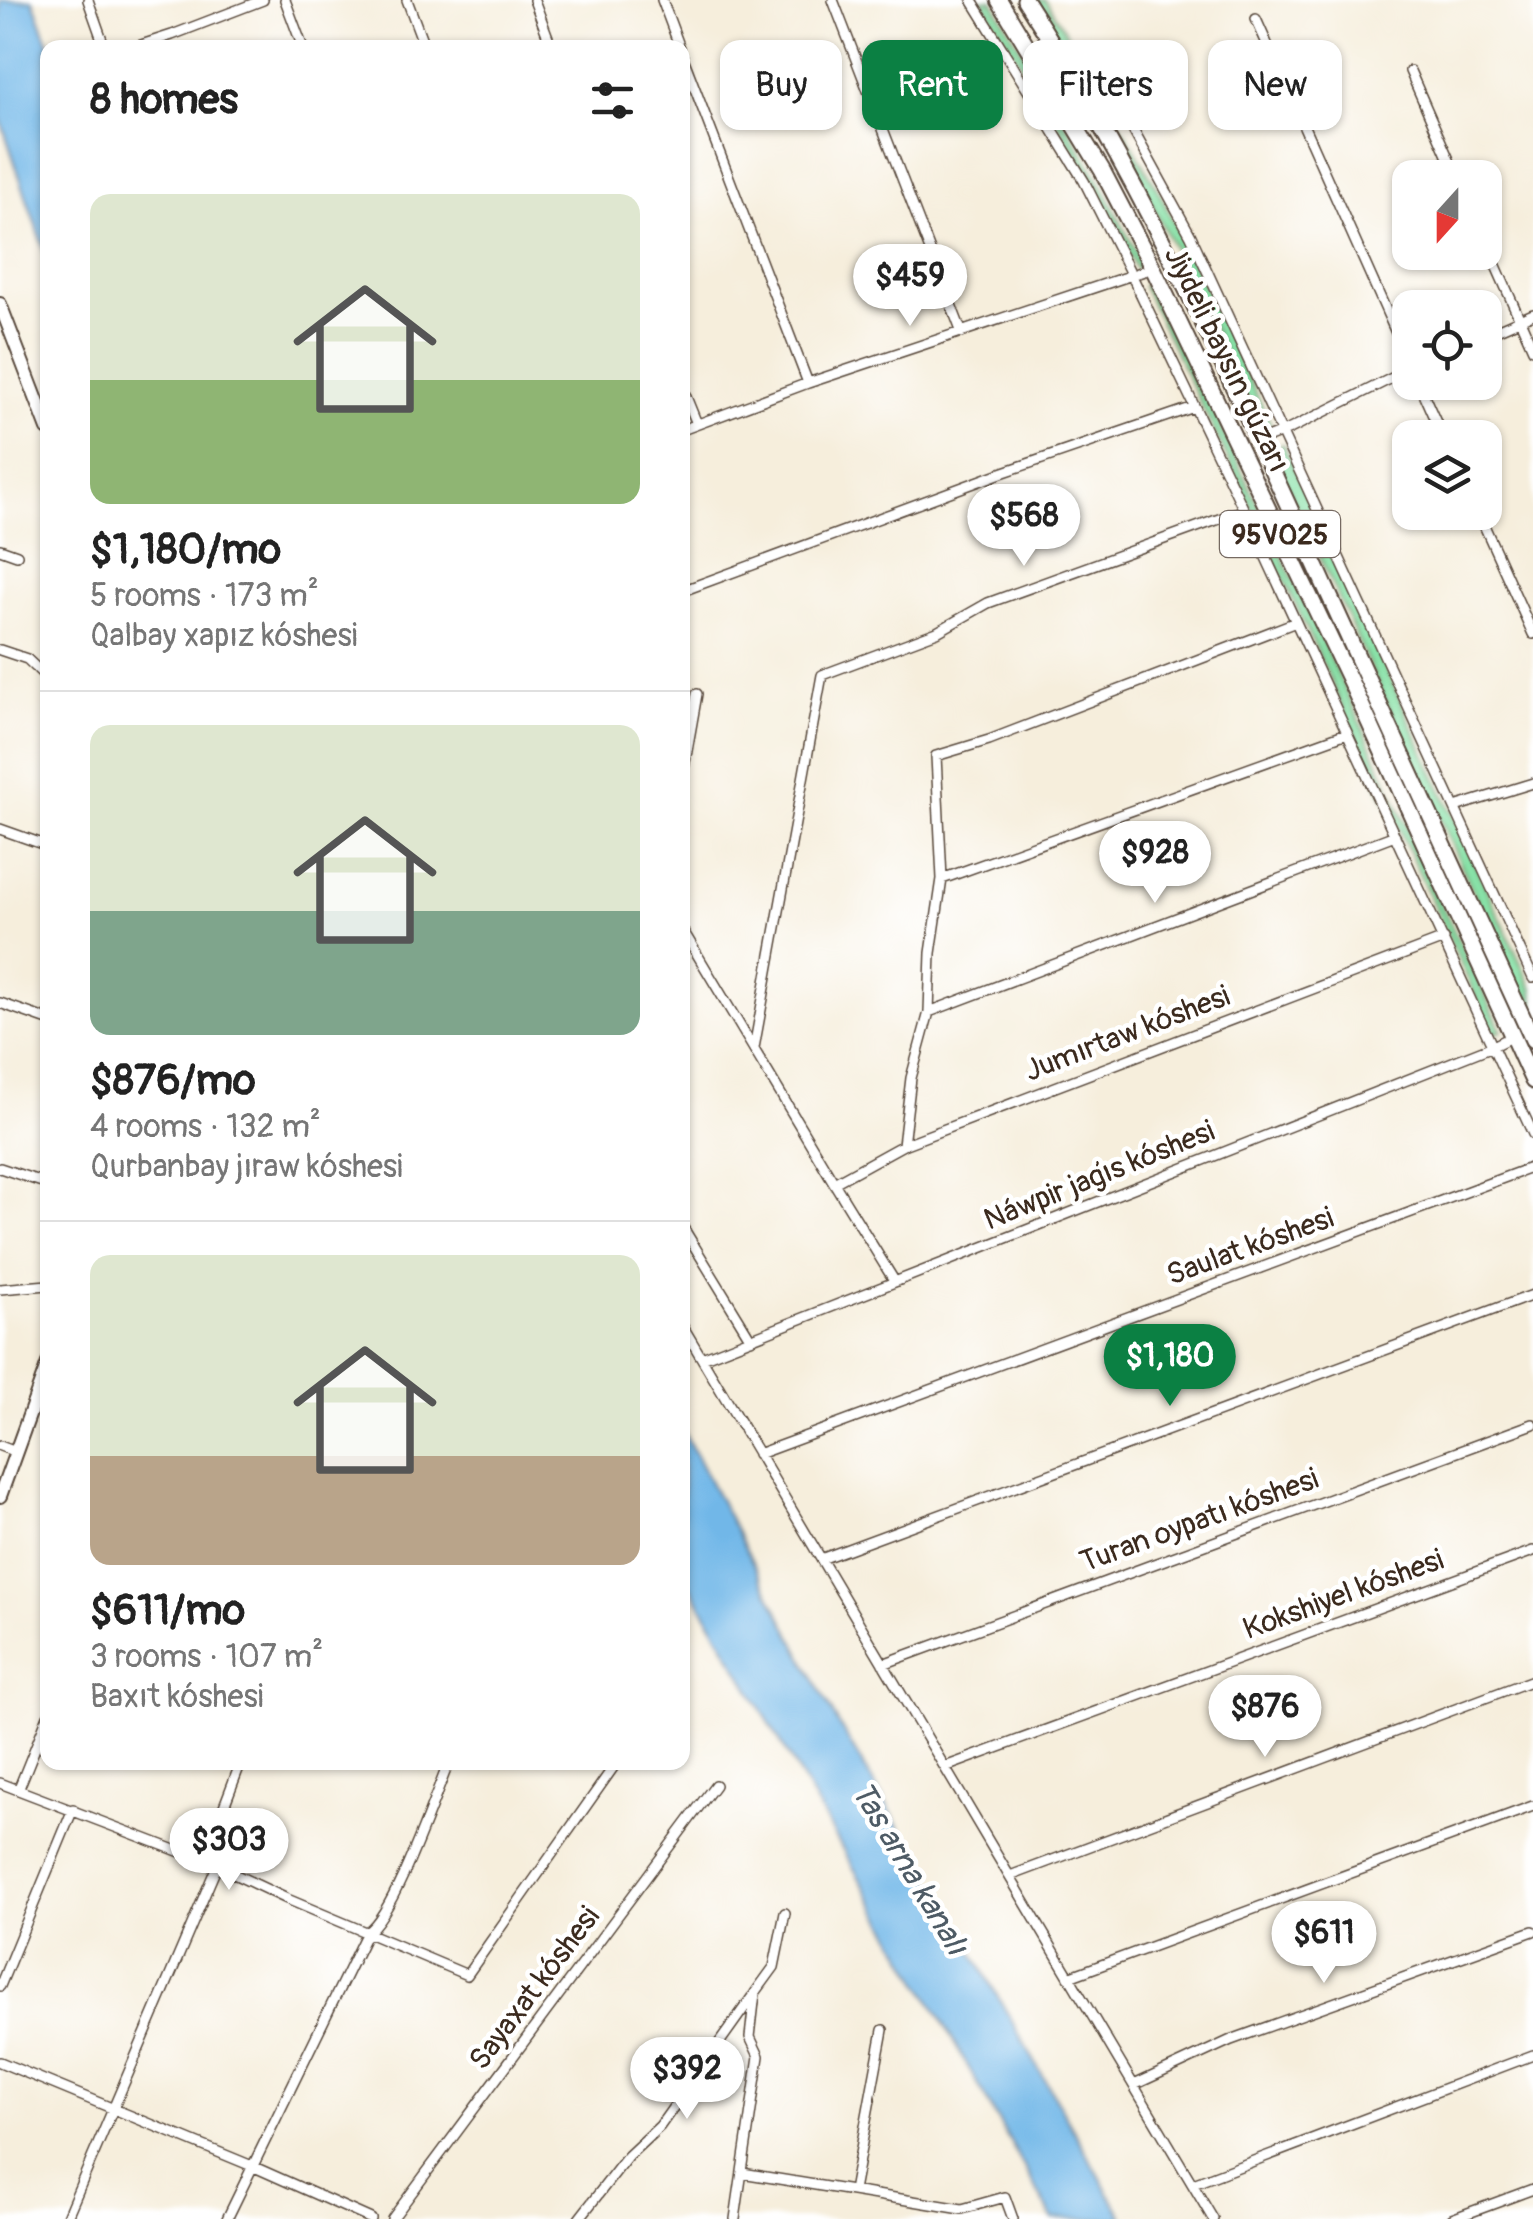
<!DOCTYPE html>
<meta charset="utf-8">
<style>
body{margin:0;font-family:Pangolin,sans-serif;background:#f6f6f6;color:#222;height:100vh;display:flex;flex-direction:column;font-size:38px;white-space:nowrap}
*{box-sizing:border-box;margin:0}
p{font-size:32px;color:#767676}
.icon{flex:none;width:55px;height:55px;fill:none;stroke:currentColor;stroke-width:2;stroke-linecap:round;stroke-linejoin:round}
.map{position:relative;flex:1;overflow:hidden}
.side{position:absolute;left:40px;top:40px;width:650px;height:1730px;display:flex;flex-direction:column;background:#fff;border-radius:20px;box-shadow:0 2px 8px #0004}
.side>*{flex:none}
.hud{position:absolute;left:720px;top:40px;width:662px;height:90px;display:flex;gap:20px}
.needle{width:65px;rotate:201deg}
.fabs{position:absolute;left:1392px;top:160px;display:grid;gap:20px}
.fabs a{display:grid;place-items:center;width:110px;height:110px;border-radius:20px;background:#fff;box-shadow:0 2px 8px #0004;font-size:50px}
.price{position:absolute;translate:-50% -85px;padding:0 22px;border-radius:35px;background:#fff;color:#222;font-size:32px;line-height:65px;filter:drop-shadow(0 2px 5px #0008)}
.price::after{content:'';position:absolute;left:50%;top:60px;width:30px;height:22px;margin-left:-15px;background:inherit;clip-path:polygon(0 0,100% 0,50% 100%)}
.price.active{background:#0b8043;color:#fff}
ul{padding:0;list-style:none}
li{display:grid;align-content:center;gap:20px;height:530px;padding:0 50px}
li+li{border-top:2px solid #e0e0e0}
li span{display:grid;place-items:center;height:310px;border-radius:20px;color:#555}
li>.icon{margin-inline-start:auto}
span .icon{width:180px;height:180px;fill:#fffc;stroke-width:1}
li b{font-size:42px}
h2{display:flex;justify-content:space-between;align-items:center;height:120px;padding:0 50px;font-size:42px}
.tag{padding:0 35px;border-radius:20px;background:#fff;box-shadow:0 2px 8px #0004;font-size:35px;line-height:90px}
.tag.active{background:#0b8043;color:#fff}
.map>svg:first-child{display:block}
</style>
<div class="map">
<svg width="1533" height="2219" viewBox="0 0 1533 2219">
<rect width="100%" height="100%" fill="#fff"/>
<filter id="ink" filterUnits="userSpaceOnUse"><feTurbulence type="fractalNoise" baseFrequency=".01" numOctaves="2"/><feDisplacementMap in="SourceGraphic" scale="20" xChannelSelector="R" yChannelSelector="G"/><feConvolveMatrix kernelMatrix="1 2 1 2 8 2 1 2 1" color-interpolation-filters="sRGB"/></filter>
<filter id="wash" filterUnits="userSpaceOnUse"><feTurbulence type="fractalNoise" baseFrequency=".0048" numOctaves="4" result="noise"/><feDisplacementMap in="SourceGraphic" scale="40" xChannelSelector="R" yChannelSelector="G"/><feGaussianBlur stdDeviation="2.25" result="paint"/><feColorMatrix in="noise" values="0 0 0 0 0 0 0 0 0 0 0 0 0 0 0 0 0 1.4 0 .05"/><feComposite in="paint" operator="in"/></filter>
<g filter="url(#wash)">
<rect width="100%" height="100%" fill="#f6eedc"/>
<path fill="#88e2a7" stroke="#628662" stroke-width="2.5" d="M982,0H992L1101,183L1143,266L1136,269L1095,185Z
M1034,0H1045L1095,79L1160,194L1271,425L1262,429L1144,188Z
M1152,281L1358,717L1438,897L1502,1031L1493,1034L1242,488L1143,286Z
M1283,444L1533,990V1022L1270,449Z"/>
<path fill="#71b7e8" stroke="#567083" stroke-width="2.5" d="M0,0H33L50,47L48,48L47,259L0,118Z
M682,1429L834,1716L964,1937L1124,2219H1053L943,2022L683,1574Z"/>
</g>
<g filter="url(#ink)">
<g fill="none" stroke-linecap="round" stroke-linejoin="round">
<g stroke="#57473a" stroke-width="12">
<path id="street" d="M88,0L105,48
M285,0L303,48
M407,0L425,48
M534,0L552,48
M662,0L680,48
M833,0L962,333
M972,0L1084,181L1132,276L1244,510L1533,1134
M1256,19L1410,364
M132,48L172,35L263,0
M682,55L808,383
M1094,59L1191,236L1533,978
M1410,71L1457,178
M1485,241L1533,349
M1485,335L1533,314
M1418,382L1443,438
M682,387L697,424
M682,430L808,383L1153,268
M1259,441L1290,429L1410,369
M1478,512L1533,634
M0,549L17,555
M682,591L1001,473L1194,407
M0,650L27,659L48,679
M682,779L697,694
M1455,807L1533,783
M0,829L48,846
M942,879L1347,733
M682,929L834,1183L895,1282
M0,1003L48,1020
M929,1012L1395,835
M754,1048L822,675L937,632L988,603L1244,510
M903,1145L911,1078L929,1012L931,953L942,879L936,756L989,740L1296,622
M0,1168L48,1184
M834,1183L903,1145L1444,939
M682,1226L751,1339
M0,1289L48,1285
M682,1325L1213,2219
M702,1358L1493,1046L1513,1036
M0,1446L16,1452
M758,1454L1533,1167
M821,1559L1533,1295
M883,1664L1533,1424
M945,1767L1533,1551
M0,1783L217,1866L287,1899L467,1975L617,1762
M19,1788L48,1716
M203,1861L241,1762
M1010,1876L1533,1680
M1069,1977L1533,1806
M0,1986L73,1809
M0,2062L252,2166L371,2219
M1134,2085L1231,2040L1533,1931
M742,2173L962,2209L1005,2197L1013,2219
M1193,2184L1533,2055
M853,2191L883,2030
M66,2219L217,1866
M227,2219L367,1932C394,1915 434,1798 449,1762
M392,2219L715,1785
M579,2219L628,2156L660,2126L752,1997
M735,2219L759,2056L750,2037L755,1993L774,1967L785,1913
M1452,2219L1533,2189"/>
</g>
<g stroke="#57473a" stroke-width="16">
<path id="secondary" d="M0,304L48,429
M0,1496L48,1363"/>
</g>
<g stroke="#57473a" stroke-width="19">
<path id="primary" d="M999,0L1102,170L1153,268L1353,687L1533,1081
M1025,0C1144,184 1234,386 1325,586C1393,737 1464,888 1533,1040"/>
</g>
<use href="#street" stroke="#fff" stroke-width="9"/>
<use href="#secondary" stroke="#fff" stroke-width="12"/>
<use href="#primary" stroke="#fff" stroke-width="15"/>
</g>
</g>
<g text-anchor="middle" stroke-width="9" stroke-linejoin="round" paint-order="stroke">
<rect fill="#fff" stroke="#766a62" stroke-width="2.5" x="1220" y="511" width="120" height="46" rx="8"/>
<g font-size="28" font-weight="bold" fill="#3b2a1e">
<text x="1280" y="544">95V025</text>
</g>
<g font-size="30" fill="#3b2a1e" stroke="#fff">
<text transform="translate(1227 359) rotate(64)" y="10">Jiydeli baysın gúzarı</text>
<text transform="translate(1127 1033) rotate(-21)" y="10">Jumırtaw kóshesi</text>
<text transform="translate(1099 1175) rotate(-22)" y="10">Náwpir jaǵıs kóshesi</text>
<text transform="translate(1250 1246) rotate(-20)" y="10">Saulat kóshesi</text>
<text transform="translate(1199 1520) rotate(-20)" y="10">Turan oypatı kóshesi</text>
<text transform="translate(1343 1594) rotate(-20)" y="10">Kokshiyel kóshesi</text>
<text transform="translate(534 1988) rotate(-53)" y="10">Sayaxat kóshesi</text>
</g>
<g font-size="32" font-style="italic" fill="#4e5b65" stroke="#fff">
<text transform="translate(910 1868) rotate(59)" y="11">Tas arna kanalı</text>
</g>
</g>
</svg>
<div class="fabs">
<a><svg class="needle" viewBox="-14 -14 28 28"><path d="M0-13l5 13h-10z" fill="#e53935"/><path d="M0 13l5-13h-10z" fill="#767676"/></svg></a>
<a><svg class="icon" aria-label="locate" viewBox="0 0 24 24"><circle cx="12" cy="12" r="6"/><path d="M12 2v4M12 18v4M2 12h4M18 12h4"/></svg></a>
<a><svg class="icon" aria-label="layers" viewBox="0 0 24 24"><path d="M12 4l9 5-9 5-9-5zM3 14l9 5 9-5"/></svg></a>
</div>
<b class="price" style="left:910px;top:329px">$459</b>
<b class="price" style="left:1024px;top:569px">$568</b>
<b class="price" style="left:1155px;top:906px">$928</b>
<b class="price active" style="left:1170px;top:1409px">$1,180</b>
<b class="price" style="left:1265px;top:1760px">$876</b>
<b class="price" style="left:229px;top:1893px">$303</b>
<b class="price" style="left:1324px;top:1986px">$611</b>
<b class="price" style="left:687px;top:2122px">$392</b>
<div class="hud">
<a class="tag">Buy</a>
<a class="tag active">Rent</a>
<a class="tag">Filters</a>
<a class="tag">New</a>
</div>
<section class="side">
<h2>8 homes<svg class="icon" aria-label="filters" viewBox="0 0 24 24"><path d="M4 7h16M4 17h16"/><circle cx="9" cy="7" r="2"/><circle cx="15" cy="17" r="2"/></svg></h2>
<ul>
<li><span style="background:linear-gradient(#dfe7d0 60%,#8fb573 0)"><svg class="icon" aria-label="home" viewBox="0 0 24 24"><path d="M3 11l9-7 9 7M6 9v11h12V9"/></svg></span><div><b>$1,180/mo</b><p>5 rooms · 173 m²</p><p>Qalbay xapız kóshesi</p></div></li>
<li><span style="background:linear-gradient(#dfe7d0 60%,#7fa58c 0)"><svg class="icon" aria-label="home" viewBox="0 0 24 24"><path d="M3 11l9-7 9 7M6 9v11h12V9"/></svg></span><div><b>$876/mo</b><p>4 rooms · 132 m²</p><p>Qurbanbay jıraw kóshesi</p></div></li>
<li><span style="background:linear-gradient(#dfe7d0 65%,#b9a48a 0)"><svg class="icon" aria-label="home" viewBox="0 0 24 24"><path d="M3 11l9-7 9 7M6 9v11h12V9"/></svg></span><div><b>$611/mo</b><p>3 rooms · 107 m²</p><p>Baxıt kóshesi</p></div></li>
</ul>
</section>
</div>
